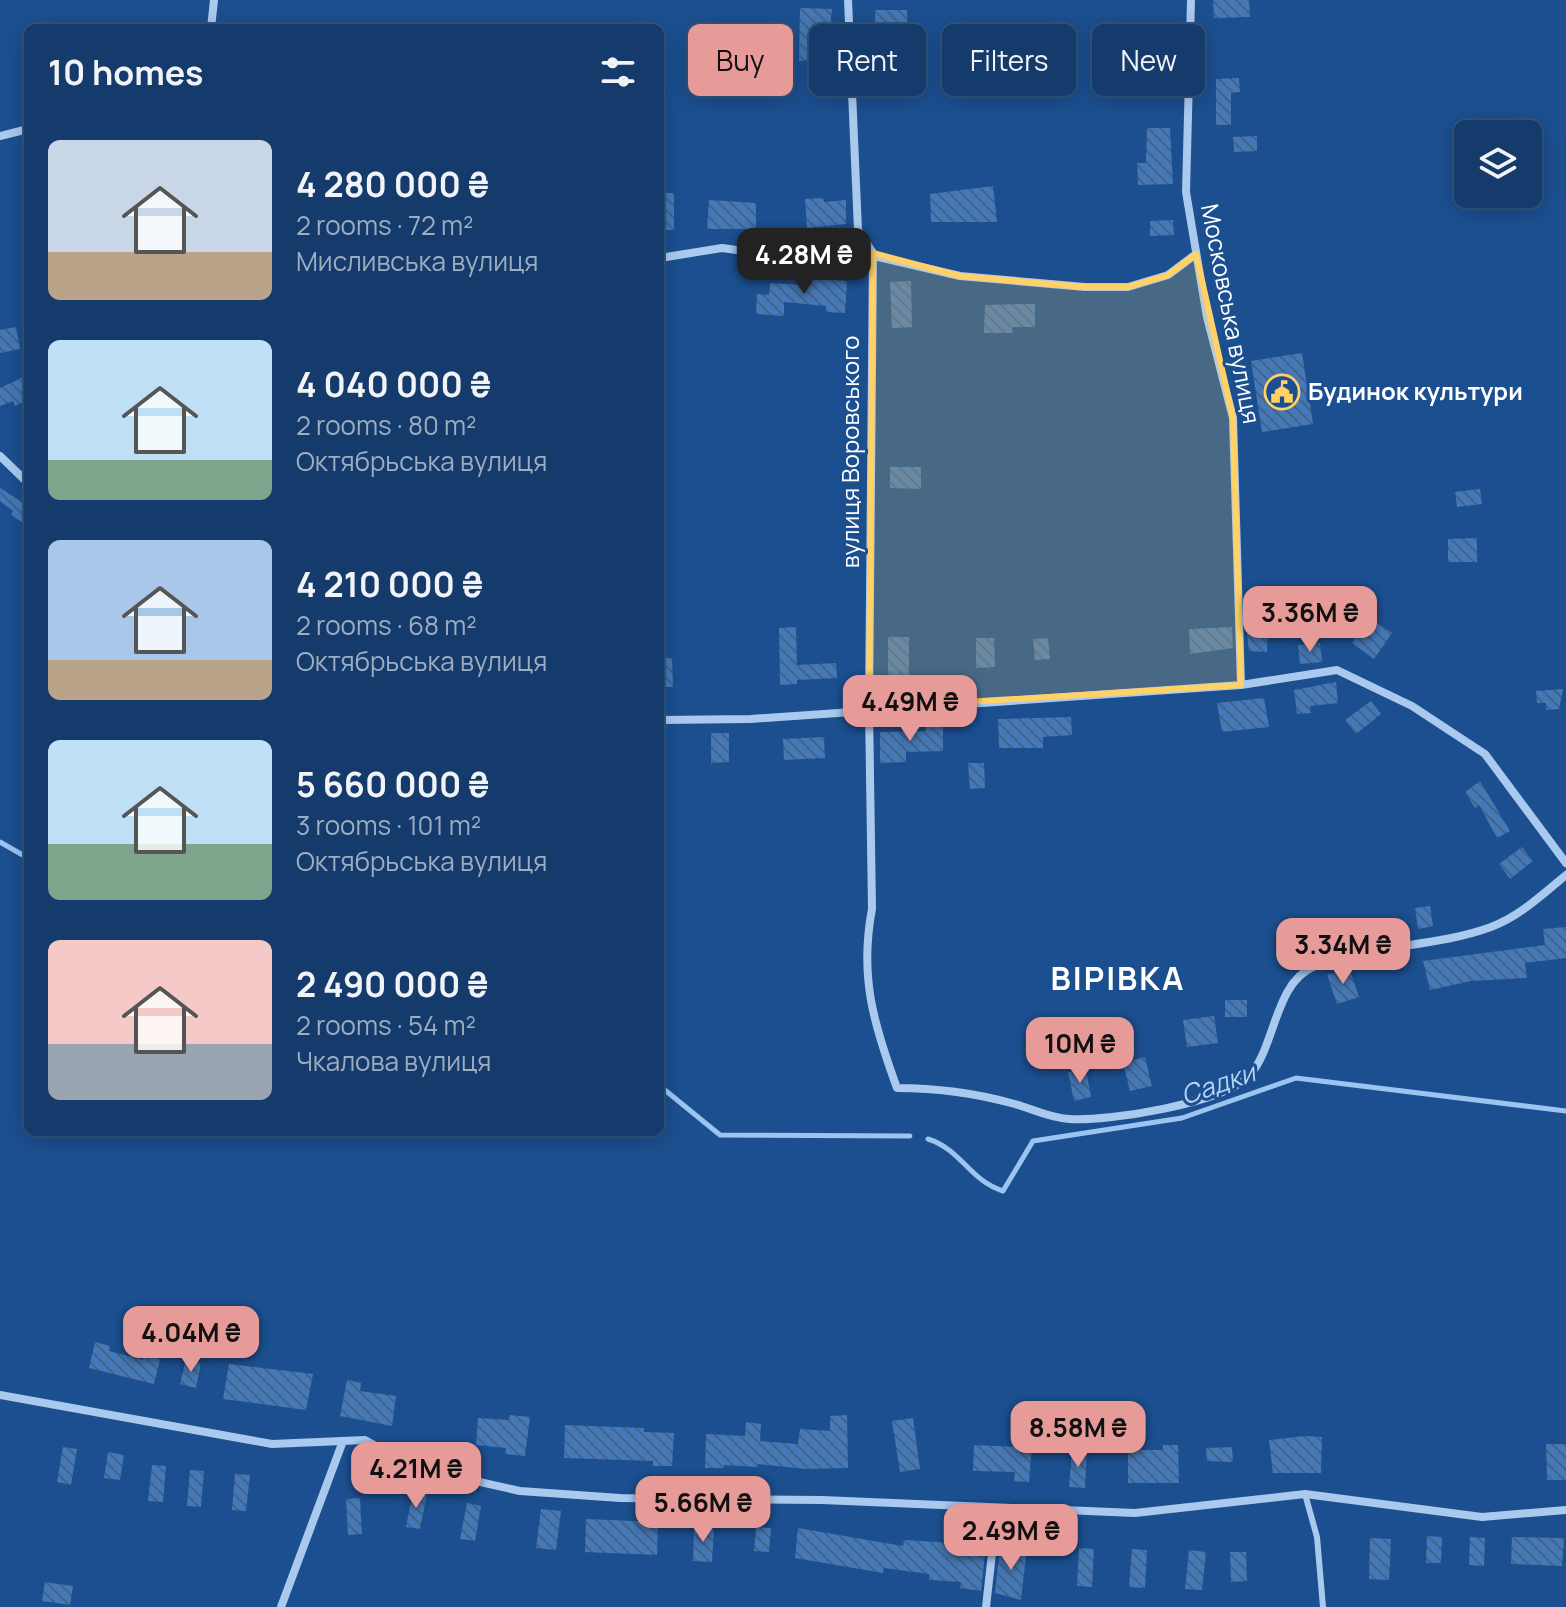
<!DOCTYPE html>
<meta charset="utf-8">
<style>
body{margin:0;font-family:Manrope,sans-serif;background:#1d4271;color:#f1f3f6;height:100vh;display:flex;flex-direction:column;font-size:30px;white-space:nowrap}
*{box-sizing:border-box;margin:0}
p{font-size:26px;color:#9dadc1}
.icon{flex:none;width:44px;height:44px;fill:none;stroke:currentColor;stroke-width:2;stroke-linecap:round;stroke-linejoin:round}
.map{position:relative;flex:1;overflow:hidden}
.side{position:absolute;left:24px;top:24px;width:640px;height:1112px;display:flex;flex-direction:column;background:#143b6b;border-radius:12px;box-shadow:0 4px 20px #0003,0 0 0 2px #33557e}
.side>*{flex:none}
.banner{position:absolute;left:688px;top:24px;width:758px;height:72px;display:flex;gap:16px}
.tools{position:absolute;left:1454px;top:120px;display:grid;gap:16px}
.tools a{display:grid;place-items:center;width:88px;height:88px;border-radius:12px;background:#143b6b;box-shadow:0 4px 20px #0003,0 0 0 2px #33557e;font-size:40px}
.price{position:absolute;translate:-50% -68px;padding:0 18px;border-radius:16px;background:#e69b98;color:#111;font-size:26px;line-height:52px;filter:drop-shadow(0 2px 4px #0008)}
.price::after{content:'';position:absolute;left:50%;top:48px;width:24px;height:18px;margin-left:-12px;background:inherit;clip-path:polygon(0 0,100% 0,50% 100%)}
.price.current{background:#222;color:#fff}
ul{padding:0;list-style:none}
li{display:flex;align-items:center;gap:24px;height:200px;padding:0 24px}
li span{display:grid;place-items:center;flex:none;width:224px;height:160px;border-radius:12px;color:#555}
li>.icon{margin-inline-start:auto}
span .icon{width:96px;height:96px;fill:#fffc;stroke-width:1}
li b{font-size:34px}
h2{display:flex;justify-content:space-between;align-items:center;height:96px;padding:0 24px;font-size:34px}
.tag{padding:0 28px;border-radius:12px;background:#143b6b;box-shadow:0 4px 20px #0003,0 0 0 2px #33557e;font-size:28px;line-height:72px}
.tag.current{background:#e69b98;color:#111}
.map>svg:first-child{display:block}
</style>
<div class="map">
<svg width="1566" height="1607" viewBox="0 0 1566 1607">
<defs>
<pattern id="building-back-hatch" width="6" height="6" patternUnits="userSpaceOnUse" patternTransform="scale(2)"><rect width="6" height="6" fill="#4478b7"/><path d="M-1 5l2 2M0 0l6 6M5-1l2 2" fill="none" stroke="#486282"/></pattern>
</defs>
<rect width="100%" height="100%" fill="#1b4f8f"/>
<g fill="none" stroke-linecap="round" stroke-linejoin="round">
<path stroke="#9cc4f0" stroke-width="5" d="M0,842L28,858
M660,1086L720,1135L910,1136
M928,1139C962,1150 969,1180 1003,1191L1033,1141L1182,1118L1296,1078L1566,1111"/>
</g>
<path fill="url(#building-back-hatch)" d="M1213,0H1249L1250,17L1214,18Z
M800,8L832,9L827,58L799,61Z
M875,10H907L909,98H877Z
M1125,38H1150L1149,59L1125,58Z
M1239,78L1240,92L1231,93V125H1216V79Z
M1147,128H1170L1173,184L1138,185L1137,163H1146Z
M1257,136V151L1234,152L1233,137Z
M993,186L997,222H931L930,194Z
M660,193H674V230H660Z
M824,198V202L846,200V224L807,228L805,199Z
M709,200L756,203V229H707Z
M1173,220L1174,235L1150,236V221Z
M803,278L847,281L845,313L826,312V306L784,302V316L756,314L757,294L769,295L770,283L803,285Z
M911,281L912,327L892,328L890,282Z
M1023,304H1035V327H1013L1012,333H984L985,305Z
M16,327L20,349L0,353V330Z
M1302,353L1313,424L1262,432L1251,361Z
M28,375V400L15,406L13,401L0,406V388Z
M890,467H921V489L890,488Z
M0,488L28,506V526L11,515L13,511L0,501Z
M1480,489L1482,504L1457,507L1455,492Z
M1477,538V562H1448V539Z
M1370,618L1392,633L1374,659L1352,643Z
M1250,622L1268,623L1267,652L1249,651L1246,626Z
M796,627L797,665L836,663L837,678L797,680V684L780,685L779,628Z
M1232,627L1233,648L1190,654L1189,629Z
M888,637H909V679H888Z
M976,638H994L995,667L976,668Z
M1048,638L1050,659L1035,660L1033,639Z
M1320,643L1322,662L1300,664L1298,645Z
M660,658H672L673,687H660Z
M1336,682L1338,703L1310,706L1311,713L1297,714L1294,690Z
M1563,689L1559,709L1546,710V703H1537L1536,691Z
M1264,698L1269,727L1222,732L1217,703Z
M1371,701L1381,714L1356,734L1345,720Z
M1071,717L1072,735L1043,737V748H999L998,719Z
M943,724V751L906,752V762L880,763V732L926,731V725Z
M711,733H729V762L711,763Z
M824,737L825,758L784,760L783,739Z
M968,763H984L985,788L970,789Z
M1480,781L1510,831L1497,838L1479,805L1475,808L1465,792Z
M1522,847L1533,861L1510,879L1499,864Z
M1430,906L1433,926L1418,929L1415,908Z
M1566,927V958L1525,963L1527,978L1471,981L1430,990L1423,961L1545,945L1543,929Z
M1349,968L1359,997L1337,1004L1327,975Z
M1225,1000H1247V1017H1225Z
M1214,1016L1218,1043L1187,1047L1183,1020Z
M1145,1057L1152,1086L1130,1091L1123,1063Z
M1086,1069L1091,1097L1074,1101L1068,1072Z
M95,1342L110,1346L109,1351L143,1360L144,1355L160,1359L154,1384L89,1368Z
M186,1359L201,1363L196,1388L180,1384Z
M229,1364L313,1374L306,1410L223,1399Z
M347,1380L361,1383L360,1391L396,1396L392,1426L340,1416Z
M510,1415L530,1417L525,1456L505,1454L506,1448L476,1445L478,1418L509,1420Z
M847,1415L848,1468L806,1469L758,1464L757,1467L724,1465V1468H705L706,1434L745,1436L746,1422L761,1424L760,1441L798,1444L800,1429L830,1431V1416Z
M913,1418L920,1469L900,1472L892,1421Z
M565,1425L644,1428V1432L674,1433L672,1466H653V1461L564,1458Z
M1304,1436L1322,1437L1321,1473H1273L1269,1440Z
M1016,1443L1032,1444L1029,1482L1014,1481L1015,1472L973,1471L974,1445L1016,1447Z
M1546,1444H1566V1480H1547Z
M1163,1445H1178L1179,1483H1128V1450H1163Z
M63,1447L77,1449L71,1485L57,1482Z
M1232,1447L1233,1462L1207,1461L1206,1448Z
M1072,1450L1087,1451L1085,1488L1069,1487Z
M108,1452L124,1455L120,1480L104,1478Z
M152,1465L166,1466L163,1502L148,1501Z
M190,1470L204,1471L201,1507L187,1506Z
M235,1474L250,1475L246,1511L232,1510Z
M413,1491L427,1494L420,1529L406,1527Z
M360,1498L362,1534L348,1535L346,1499Z
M467,1503L481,1506L475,1541L460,1539Z
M541,1509L561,1511L556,1550L536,1548Z
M586,1519L658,1522L657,1555L585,1552Z
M694,1527L714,1528L712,1562L693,1561Z
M756,1527L771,1528L769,1552L754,1551Z
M798,1528L903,1546L904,1540L986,1545L981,1591L960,1588L961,1582L929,1580V1574L884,1568L883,1573L795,1558Z
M1427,1536L1442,1537L1441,1563H1426Z
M1470,1537L1485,1538L1484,1566L1469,1565Z
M1512,1537L1564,1538L1562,1566L1511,1564Z
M1370,1538L1391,1539L1389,1580L1369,1579Z
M1010,1545L1027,1547L1021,1600L995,1593L1000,1547L1010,1548Z
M1079,1548L1094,1549L1092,1587L1077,1586Z
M1132,1549L1147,1550L1145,1588L1129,1587Z
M1189,1550L1206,1552L1202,1590L1185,1589Z
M1230,1552H1246L1247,1581L1231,1582Z
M45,1582L73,1586L70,1605L42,1601Z"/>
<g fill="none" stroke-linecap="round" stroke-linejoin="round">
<path stroke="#a9c9ee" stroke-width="6" d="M1305,1494L1317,1537L1323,1607"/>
<path stroke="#a9c9ee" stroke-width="8" d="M848,0L858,230L873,253L869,708L872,909C859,977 874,1025 897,1088C935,1088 974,1093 1011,1103C1031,1108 1048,1118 1069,1119C1107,1122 1225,1103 1250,1075C1275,1047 1275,983 1313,967C1370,944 1434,948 1491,927C1520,916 1543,894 1566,875
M1191,0L1186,192L1207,317L1233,418L1241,685
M211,28L214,0
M0,136L28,129
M835,247L858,230
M660,258L722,248L773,255L835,247L960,276L1085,287H1128L1168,275L1196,254
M0,456L28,483
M660,720L751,719L1241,685L1337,670L1412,706L1485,754L1566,863
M0,1395L272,1444L365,1440L413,1467L520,1491L620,1498L822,1500L1135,1513L1305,1494L1482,1517L1566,1510
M281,1607L343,1441
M986,1607L997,1509"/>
</g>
<path fill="#ffd166" fill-opacity="0.2" stroke="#ffd166" stroke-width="6" stroke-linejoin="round" d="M873,253L960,276L1085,287H1128L1168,275L1196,254L1233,418L1241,685L869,708Z"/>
<defs>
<g id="civic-ring" transform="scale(1.8)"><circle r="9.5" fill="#1b4f8f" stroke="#ffd166" stroke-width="1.5"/><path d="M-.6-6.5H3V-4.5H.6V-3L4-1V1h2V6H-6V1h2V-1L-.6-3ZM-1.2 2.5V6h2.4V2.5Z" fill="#ffd166"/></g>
</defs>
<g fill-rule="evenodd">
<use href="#civic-ring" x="1282" y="392"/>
</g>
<g text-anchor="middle" stroke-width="6" stroke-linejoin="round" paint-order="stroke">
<g font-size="24" fill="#fff" stroke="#1b4f8f">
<text transform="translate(1230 314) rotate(79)" y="8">Московська вулиця</text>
<text transform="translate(851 452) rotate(-90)" y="8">вулиця Воровського</text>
</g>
<g font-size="24" font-weight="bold" fill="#fff" stroke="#1b4f8f" text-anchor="start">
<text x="1308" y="400">Будинок культури</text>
</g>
<g font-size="26" font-style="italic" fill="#b5d3f5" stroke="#1b4f8f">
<text transform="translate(1218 1084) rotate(-19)" y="9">Садки</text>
</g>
<g font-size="32" font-weight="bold" letter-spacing="2" fill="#fff" stroke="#1b4f8f">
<text x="1118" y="990">ВІРІВКА</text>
</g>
</g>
</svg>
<div class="tools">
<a><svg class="icon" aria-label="layers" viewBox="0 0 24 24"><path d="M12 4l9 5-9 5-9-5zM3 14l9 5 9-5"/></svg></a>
</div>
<b class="price current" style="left:804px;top:296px">4.28M ₴</b>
<b class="price" style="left:1310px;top:654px">3.36M ₴</b>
<b class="price" style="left:910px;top:743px">4.49M ₴</b>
<b class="price" style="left:1343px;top:986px">3.34M ₴</b>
<b class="price" style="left:1080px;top:1085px">10M ₴</b>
<b class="price" style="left:191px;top:1374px">4.04M ₴</b>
<b class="price" style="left:1078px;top:1469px">8.58M ₴</b>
<b class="price" style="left:416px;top:1510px">4.21M ₴</b>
<b class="price" style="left:703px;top:1544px">5.66M ₴</b>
<b class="price" style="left:1011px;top:1572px">2.49M ₴</b>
<div class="banner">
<a class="tag current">Buy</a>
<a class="tag">Rent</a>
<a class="tag">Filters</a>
<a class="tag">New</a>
</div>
<section class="side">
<h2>10 homes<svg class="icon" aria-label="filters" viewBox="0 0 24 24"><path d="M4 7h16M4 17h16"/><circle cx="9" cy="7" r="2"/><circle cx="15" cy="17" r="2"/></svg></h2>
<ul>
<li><span style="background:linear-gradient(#c9d6e8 70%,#b9a48a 0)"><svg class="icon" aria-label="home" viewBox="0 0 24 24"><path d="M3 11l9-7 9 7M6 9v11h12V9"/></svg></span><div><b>4 280 000 ₴</b><p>2 rooms · 72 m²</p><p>Мисливська вулиця</p></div></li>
<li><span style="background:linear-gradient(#bfe0f5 75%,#7fa58c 0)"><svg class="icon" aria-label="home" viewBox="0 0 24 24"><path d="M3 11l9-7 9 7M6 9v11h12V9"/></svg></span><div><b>4 040 000 ₴</b><p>2 rooms · 80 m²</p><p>Октябрьська вулиця</p></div></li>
<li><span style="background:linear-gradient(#a9c7e8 75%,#b9a48a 0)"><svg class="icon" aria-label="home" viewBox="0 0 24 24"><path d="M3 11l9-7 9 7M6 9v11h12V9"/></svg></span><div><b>4 210 000 ₴</b><p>2 rooms · 68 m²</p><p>Октябрьська вулиця</p></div></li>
<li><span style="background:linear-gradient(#bfe0f5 65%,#7fa58c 0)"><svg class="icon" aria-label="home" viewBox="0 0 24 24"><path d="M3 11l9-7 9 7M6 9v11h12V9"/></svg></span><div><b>5 660 000 ₴</b><p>3 rooms · 101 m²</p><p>Октябрьська вулиця</p></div></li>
<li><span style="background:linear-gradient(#f6c9c9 65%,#9aa5b1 0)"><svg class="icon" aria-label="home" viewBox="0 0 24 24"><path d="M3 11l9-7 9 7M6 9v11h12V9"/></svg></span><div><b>2 490 000 ₴</b><p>2 rooms · 54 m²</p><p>Чкалова вулиця</p></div></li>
</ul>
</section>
</div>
